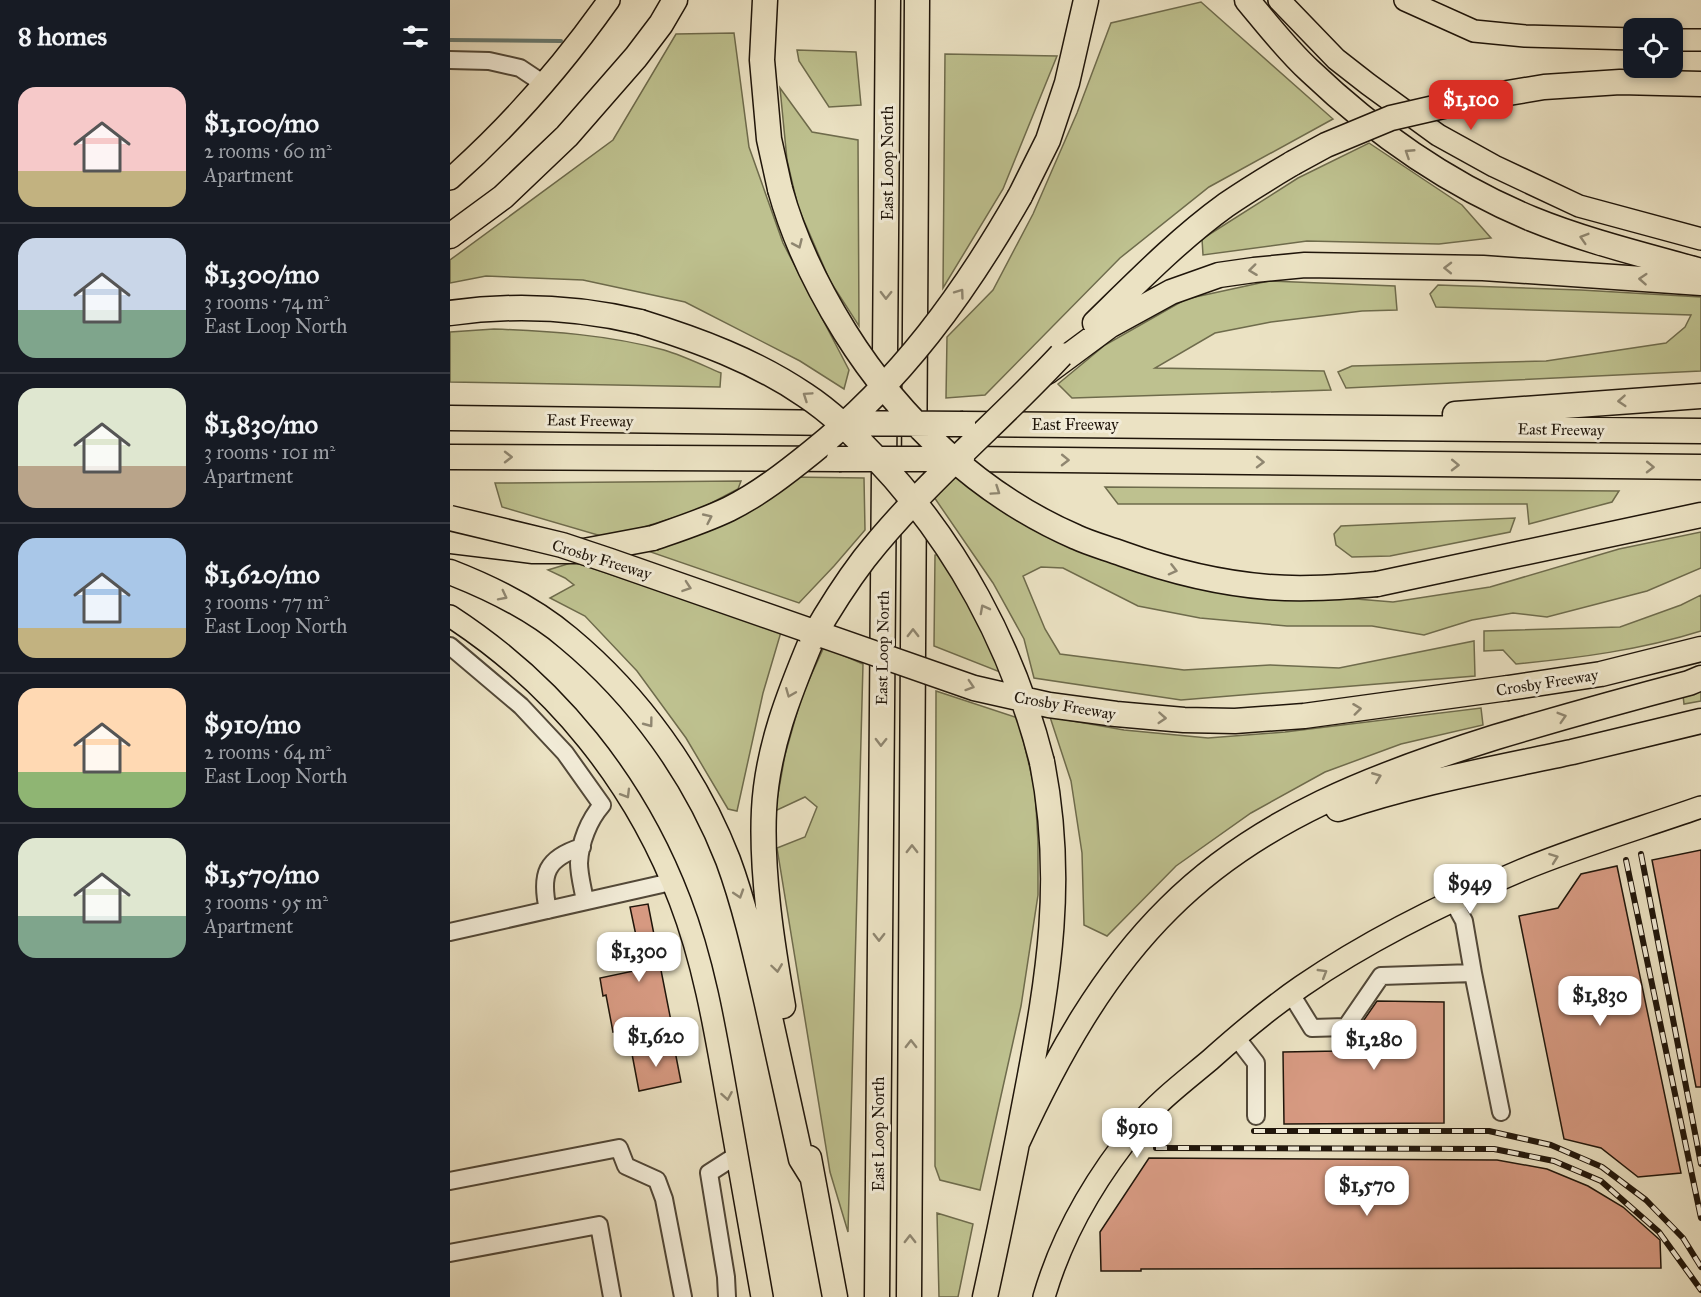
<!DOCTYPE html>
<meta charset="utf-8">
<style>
body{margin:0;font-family:"IM FELL Great Primer",serif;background:#20242c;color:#f1f3f6;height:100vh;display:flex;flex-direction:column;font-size:22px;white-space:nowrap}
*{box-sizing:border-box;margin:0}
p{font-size:20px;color:#9ea1a6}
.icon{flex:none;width:33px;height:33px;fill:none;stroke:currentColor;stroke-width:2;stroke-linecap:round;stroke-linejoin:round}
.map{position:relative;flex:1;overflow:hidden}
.panel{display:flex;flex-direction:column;background:#171b24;width:450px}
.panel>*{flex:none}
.buttons{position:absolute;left:1173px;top:18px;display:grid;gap:12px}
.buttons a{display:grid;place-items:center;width:60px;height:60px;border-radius:12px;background:#171b24;box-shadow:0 3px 9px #0003;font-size:30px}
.price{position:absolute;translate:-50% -51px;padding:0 14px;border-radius:12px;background:#fff;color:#222;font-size:20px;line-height:39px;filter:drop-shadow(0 2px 3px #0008)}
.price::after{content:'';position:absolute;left:50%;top:36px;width:18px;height:14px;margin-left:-9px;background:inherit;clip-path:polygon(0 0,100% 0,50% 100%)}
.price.on{background:#d93025;color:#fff}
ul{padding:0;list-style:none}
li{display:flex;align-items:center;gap:18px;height:150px;padding:0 18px}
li+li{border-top:2px solid #363941}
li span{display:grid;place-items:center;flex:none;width:168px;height:120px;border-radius:18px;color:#555}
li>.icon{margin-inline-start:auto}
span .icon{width:72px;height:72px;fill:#fffc;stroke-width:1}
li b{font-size:26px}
h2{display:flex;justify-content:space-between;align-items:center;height:72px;padding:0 18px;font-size:26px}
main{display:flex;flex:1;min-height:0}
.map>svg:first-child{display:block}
</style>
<main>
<section class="panel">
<h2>8 homes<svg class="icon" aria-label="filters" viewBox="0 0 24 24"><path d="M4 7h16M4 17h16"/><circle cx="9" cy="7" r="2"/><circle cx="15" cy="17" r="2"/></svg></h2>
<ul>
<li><span style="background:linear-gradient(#f6c9c9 70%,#c2b280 0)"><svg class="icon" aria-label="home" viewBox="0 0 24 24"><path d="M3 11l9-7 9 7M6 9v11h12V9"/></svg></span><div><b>$1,100/mo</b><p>2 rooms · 60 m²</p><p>Apartment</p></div></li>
<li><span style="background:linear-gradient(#c9d6e8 60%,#7fa58c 0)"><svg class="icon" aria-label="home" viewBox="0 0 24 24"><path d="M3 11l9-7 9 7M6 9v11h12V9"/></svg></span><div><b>$1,300/mo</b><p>3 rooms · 74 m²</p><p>East Loop North</p></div></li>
<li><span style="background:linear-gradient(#dfe7d0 65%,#b9a48a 0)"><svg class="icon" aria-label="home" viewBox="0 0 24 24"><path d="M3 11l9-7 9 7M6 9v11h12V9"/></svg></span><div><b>$1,830/mo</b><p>3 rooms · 101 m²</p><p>Apartment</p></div></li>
<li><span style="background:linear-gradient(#a9c7e8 75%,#c2b280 0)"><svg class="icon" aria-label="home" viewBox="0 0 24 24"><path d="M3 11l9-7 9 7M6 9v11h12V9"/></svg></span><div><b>$1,620/mo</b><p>3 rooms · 77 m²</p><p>East Loop North</p></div></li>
<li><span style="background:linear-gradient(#ffd9b3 70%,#8fb573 0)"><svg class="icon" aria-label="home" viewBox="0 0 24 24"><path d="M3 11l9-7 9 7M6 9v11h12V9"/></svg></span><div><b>$910/mo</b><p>2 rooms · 64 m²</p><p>East Loop North</p></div></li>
<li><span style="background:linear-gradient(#dfe7d0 65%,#7fa58c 0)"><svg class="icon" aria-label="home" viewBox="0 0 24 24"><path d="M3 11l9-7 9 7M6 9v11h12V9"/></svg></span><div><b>$1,570/mo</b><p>3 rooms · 95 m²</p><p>Apartment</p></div></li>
</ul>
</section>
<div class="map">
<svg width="1251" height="1297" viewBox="0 0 1251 1297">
<rect width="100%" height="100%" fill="#ebe2c3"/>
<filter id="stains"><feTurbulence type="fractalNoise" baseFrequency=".00333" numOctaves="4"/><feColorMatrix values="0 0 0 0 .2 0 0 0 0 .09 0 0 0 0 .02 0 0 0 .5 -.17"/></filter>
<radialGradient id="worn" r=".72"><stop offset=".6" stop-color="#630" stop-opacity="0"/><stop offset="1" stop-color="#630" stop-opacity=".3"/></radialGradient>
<path fill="#bec18f" stroke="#6e6b4c" stroke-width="1.5" d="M751,2L883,119L759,187L670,258L535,395L496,398L497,337L543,290L583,214L627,113L661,23Z
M284,33L299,147L333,243L399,370L394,389L350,361L235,302L133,280L36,276L0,283V260L163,140L226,34Z
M347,50L406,52L411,105L379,107L349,61Z
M495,54L607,56L553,189L493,288Z
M330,88L362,132L408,140L409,326L380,281L348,207L337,160Z
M919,143L1012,205L1041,238L989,244L857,241L753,255L752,239L848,178Z
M819,281L945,286L947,310L912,311L821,322L765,333L705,368L874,371L881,390L622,398L608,384L655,345L736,299Z
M988,285L1131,290L1251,297V371L896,388L888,372L902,366L1096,361L1216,343L1235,327L1241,315L986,307L980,294Z
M44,329C101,331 159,335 214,350C234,356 252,365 271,373L270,387L0,382V332Z
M340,477L414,478L415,530L384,566L349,603L189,548Z
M513,477L602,536L882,597L943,602L1040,587L1169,549L1251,532V568L1197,591L1097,617L1063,613L1022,620L974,635L922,626H837L750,618L688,606L613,568L591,567L573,576L595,629L610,654L734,670L820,665L889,668L1024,641L1025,676L731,700L584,678L574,639L543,583L484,497L502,478Z
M291,481L288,489L246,511L158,538L52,507L45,483Z
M655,487L1169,491L1162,502L1079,524L1077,504H668Z
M1065,518L1060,532L940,556L902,557L886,545L884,534L891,526Z
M490,554L536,627L555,674L484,646L485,555Z
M124,562L331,632L313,693L287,811L278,809L236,738L187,671L135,616L100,598L124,585L115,578L98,570Z
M1251,595V631C1191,650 1128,658 1066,664L1053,650L1034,651V631L1170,627L1231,605Z
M374,647L413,664L398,1232L380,1172L327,848L355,837L367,807L355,797L325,811L335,755L352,695Z
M1251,688V701L1234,704L1233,695Z
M486,691L568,718L585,790L588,842V895L571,1006L530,1190L490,1180L485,1166Z
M1031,708L1033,725L951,744L875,772L801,813L726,866L657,936L634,925L632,853L621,781L600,717L674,730L758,738L835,732Z
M487,1213L523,1224L508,1297H489Z"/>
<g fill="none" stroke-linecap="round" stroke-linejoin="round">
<path stroke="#687a71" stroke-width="4" d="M0,40L111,41"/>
</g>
<path fill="#d79a82" stroke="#1f150a" stroke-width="1.5" d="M1251,850V1087H1246L1202,860Z
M1167,866L1231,1173L1188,1177L1151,1148L1114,1139L1069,916L1108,908L1131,874Z
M198,904L221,1021L163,1032L156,995L153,996L150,978L193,969L180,907Z
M927,1001L994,1002V1123L834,1124L833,1052L889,1051L898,1037L905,1033Z
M224,1046L231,1082L189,1091L182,1054Z
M699,1158L1047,1160L1097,1169L1138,1186L1173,1207L1210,1240L1211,1268L691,1269V1271H651L650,1232Z"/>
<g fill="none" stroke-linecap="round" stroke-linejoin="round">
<g stroke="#524838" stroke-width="20">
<path id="minor" d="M0,60L39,61L70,68L94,84
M0,646L71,706L115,753L152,805C139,820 130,842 129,863C129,875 133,889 135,901
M98,910C90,874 96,858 132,847
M0,932L221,882
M1023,973L1051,1112
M841,994L862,1028L896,1027L931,976L1023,973L1014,921L1003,901
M786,1037L806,1063V1116
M0,1181L169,1148L176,1166L207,1180L214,1199L233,1297
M0,1253L149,1225L162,1297
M277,1297L276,1277L259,1173L287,1155"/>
</g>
<g stroke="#1f150a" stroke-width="24">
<path id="major" d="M829,0L886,59L918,84L988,135L1044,166L1129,206L1251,239
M955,0L1024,31L1075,36L1184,39
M1222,40H1251
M0,179C60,126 113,65 159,0
M0,616C106,685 185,783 230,901C255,966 266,1036 278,1104C290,1169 301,1233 312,1297
M594,1297C612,1235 646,1177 687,1127C707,1102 735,1081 760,1060C789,1034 820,1008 852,986C919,940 996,902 1072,870C1130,846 1191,828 1251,807"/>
</g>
<g stroke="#1f150a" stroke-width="27">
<path id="highway" d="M315,0L312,60L319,139L330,189
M797,0C817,24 837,50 860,71C924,132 1000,185 1082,219C1136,241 1194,255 1251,271
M1028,98L1094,87L1170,82L1251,84
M570,196L598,140L617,83L636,0
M0,236L53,197L117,136L186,57L211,24L225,0
M0,313C64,304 127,307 190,322
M645,323C687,282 729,239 776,205C798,190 821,176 843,163
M597,372L659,326L721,292L769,275L804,270L855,265L1033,268L1251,283
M1005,414L1251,396
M0,418L387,423
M513,424L1251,431
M0,457L389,459
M514,459L1251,467
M0,541L83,551H134L203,538
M0,572C41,588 84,609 118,638C188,696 245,775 278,860C295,906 306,956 317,1004C328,1056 340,1107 351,1159L361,1175
M927,584L1251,515
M1058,688L1151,674L1251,649
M888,809C964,783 1043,769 1122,752C1165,742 1208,731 1251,721
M333,1006C322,944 311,872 314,810C317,749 339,694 362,639
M567,1143C606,1058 652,974 719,908C809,818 928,774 1046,737C1110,718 1174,700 1239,683L1251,678
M359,1158L385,1297
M427,1297L438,0
M459,1297L467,0
M535,1297C550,1229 564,1160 577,1091C599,976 615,879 592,762"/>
</g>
<use href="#minor" stroke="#f2ecd8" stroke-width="16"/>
<use href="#major" stroke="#ebe2c3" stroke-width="21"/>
<use href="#highway" stroke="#ebe2c3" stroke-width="24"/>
<g stroke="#1f150a" stroke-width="6">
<path id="rail" d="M1191,854L1251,1164
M1176,860L1251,1218
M804,1131H1039L1101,1145L1152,1167L1196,1200L1233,1238L1251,1267
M706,1148L1044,1149L1104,1161L1151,1181L1209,1232L1251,1290"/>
</g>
<use href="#rail" stroke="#f2ecd8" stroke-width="4" stroke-dasharray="11" stroke-linecap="butt"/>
<g stroke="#1f150a" stroke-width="27" stroke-linecap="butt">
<path id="highway-bridge" d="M843,163L876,145L941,118L1028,98
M330,189C344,240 367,287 395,332C450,420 531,496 626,537C641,544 657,548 673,554C720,571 769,583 818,587C854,590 891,587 927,584
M190,322C248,340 305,361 355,395C381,412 402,433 423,455C506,541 563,647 592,762
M389,423L513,424
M389,459H512
M0,518L112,545L160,561L524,688L599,705L666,714L734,720L785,721L854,716L1058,688
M203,538C229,529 254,521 279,509C309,494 336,473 362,452C451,381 514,294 570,196
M362,639C378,611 395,584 414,559C473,484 547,424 611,355"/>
</g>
<use href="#highway-bridge" stroke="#ebe2c3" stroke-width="24"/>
</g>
<defs><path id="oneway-chevron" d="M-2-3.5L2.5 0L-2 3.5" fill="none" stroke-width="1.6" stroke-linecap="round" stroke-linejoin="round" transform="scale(1.5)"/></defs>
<g stroke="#8f8670">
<use href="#oneway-chevron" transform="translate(959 153) rotate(-147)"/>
<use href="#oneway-chevron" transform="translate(1134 238) rotate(-163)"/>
<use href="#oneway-chevron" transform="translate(348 244) rotate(66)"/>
<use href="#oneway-chevron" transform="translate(998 268) rotate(-179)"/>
<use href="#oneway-chevron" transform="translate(803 270) rotate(173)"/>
<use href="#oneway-chevron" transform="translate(1193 279) rotate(-176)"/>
<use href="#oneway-chevron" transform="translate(510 293) rotate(-54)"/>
<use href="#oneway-chevron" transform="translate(436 295) rotate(91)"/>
<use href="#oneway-chevron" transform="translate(357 396) rotate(-146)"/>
<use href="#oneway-chevron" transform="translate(1172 401) rotate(176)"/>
<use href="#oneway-chevron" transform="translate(58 457)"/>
<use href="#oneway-chevron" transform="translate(615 460) rotate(1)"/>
<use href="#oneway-chevron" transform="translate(810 462) rotate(1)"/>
<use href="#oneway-chevron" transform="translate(1005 465) rotate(1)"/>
<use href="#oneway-chevron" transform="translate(1200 467) rotate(1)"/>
<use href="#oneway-chevron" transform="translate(546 491) rotate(34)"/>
<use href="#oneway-chevron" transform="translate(258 518) rotate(-25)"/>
<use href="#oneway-chevron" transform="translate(723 570) rotate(14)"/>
<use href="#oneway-chevron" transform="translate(237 587) rotate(19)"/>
<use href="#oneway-chevron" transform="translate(53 596) rotate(27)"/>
<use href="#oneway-chevron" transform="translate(534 609) rotate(-118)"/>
<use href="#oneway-chevron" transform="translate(463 633) rotate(-90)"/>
<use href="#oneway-chevron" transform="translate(520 686) rotate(18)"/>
<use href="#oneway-chevron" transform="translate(340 693) rotate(112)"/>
<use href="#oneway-chevron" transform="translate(907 709) rotate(-7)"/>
<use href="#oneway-chevron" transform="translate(1112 717) rotate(-17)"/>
<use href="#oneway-chevron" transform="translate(712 718) rotate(4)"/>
<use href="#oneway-chevron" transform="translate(199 723) rotate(53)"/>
<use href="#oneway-chevron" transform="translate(431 742) rotate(91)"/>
<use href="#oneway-chevron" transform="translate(927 777) rotate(-22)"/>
<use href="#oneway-chevron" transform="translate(176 794) rotate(59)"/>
<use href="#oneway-chevron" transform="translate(462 849) rotate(-90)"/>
<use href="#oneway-chevron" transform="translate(1104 858) rotate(-20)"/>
<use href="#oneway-chevron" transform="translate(289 894) rotate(72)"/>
<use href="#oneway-chevron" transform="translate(429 937) rotate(90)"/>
<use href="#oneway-chevron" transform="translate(327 968) rotate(82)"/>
<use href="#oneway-chevron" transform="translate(873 973) rotate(-31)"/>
<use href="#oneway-chevron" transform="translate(461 1044) rotate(-90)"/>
<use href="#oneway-chevron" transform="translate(277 1096) rotate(80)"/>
<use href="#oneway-chevron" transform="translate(460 1239) rotate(-90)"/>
</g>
<g text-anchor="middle" stroke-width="6" stroke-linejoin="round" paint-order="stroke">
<g font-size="16" fill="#1f150a" stroke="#f2ecd8">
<text transform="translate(437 163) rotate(-90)" y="6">East Loop North</text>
<text transform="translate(140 420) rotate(1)" y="6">East Freeway</text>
<text x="625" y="430">East Freeway</text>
<text transform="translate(1111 429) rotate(1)" y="6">East Freeway</text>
<text transform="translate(152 559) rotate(17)" y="6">Crosby Freeway</text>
<text transform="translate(432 648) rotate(-89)" y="6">East Loop North</text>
<text transform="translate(1097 682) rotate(-9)" y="6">Crosby Freeway</text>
<text transform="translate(615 705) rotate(10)" y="6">Crosby Freeway</text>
<text transform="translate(428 1134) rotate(-90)" y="6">East Loop North</text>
</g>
</g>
<rect width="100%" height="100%" filter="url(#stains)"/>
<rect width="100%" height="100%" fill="url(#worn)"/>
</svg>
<div class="buttons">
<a><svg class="icon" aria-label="locate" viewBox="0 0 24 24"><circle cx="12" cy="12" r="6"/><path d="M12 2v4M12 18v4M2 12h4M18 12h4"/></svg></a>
</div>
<b class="price on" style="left:1021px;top:131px">$1,100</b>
<b class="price" style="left:1020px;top:915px">$949</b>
<b class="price" style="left:189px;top:983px">$1,300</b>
<b class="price" style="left:1150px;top:1027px">$1,830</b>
<b class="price" style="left:206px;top:1068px">$1,620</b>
<b class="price" style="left:924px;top:1071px">$1,280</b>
<b class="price" style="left:687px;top:1159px">$910</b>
<b class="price" style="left:917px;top:1217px">$1,570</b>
</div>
</main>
